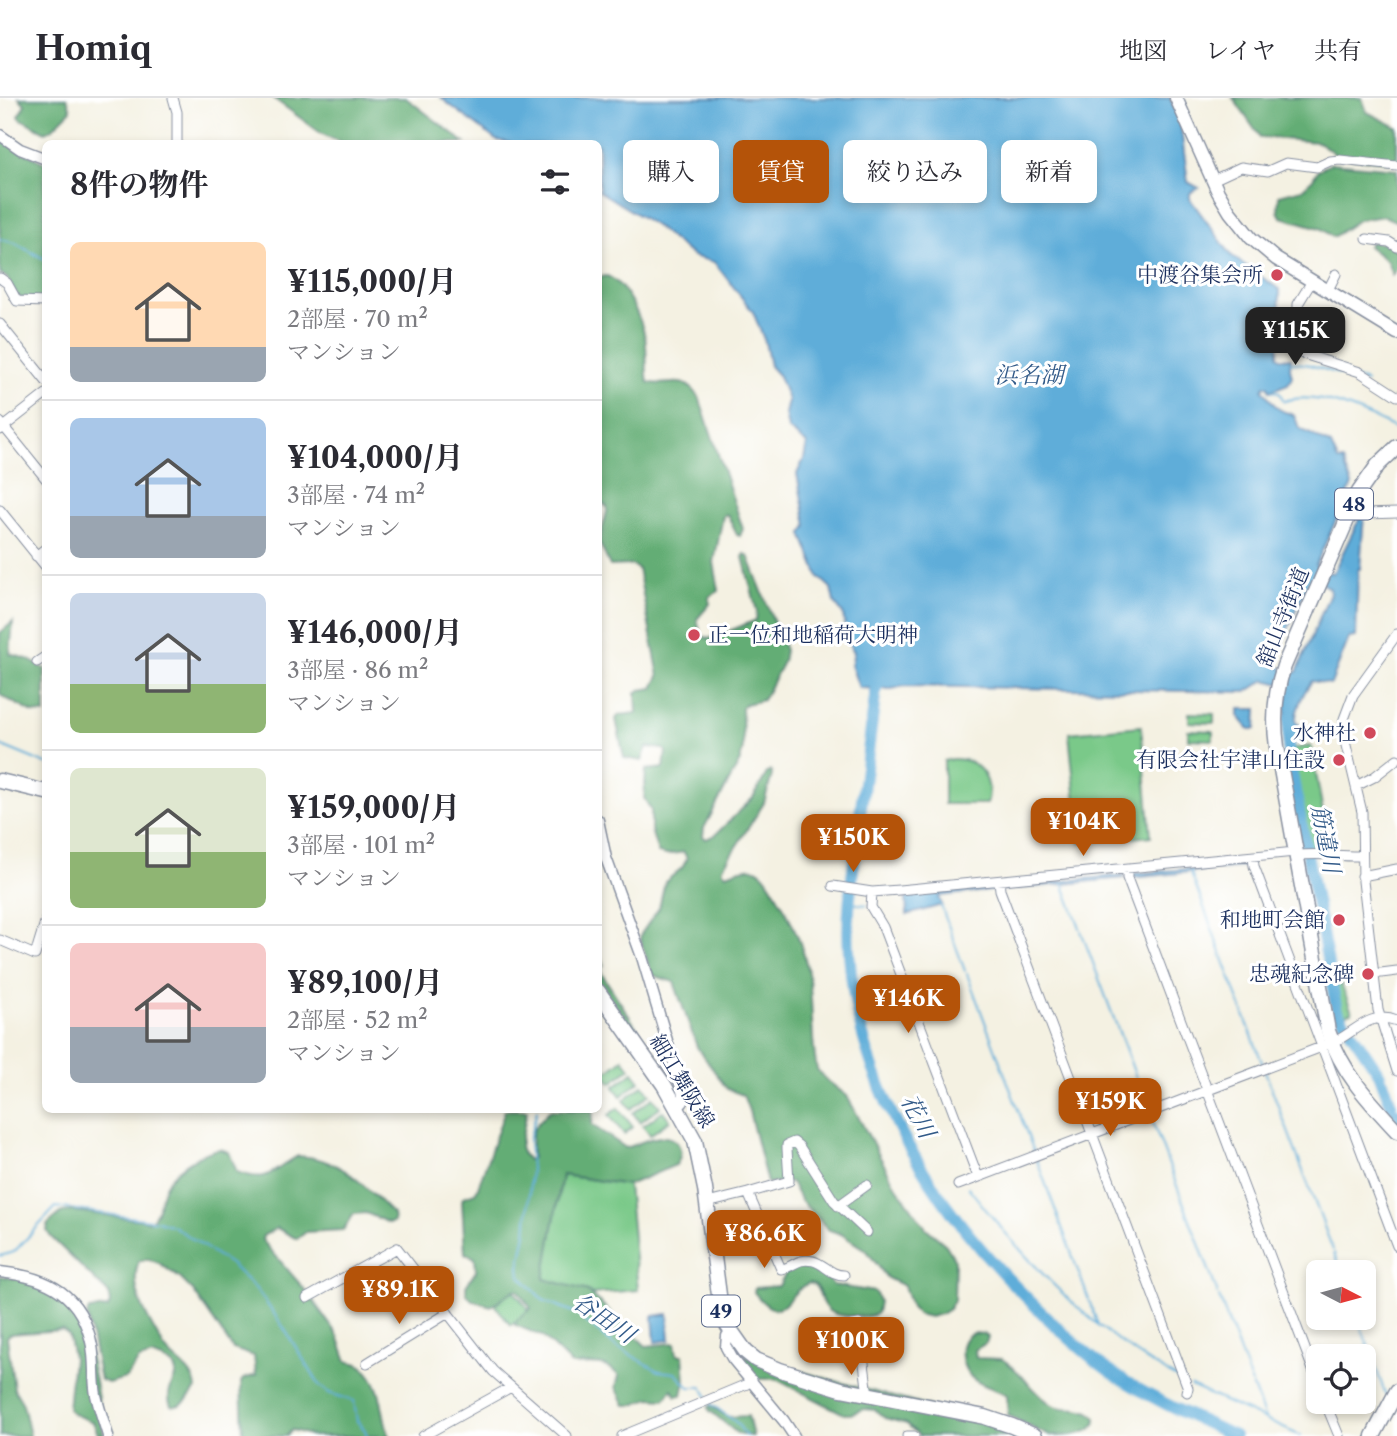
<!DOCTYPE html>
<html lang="ja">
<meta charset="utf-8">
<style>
body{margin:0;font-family:"Libre Caslon Text","Noto Serif JP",serif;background:#f2f2f3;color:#2b2b33;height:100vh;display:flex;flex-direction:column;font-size:26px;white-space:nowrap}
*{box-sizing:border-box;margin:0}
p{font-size:23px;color:#7c7c81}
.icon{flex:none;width:38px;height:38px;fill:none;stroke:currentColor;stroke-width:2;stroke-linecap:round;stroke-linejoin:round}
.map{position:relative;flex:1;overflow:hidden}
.details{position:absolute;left:42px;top:42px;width:560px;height:973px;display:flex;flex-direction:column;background:#fff;border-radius:10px;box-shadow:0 4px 10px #0003}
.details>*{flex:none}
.guide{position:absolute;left:623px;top:42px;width:665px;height:63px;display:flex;gap:14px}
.needle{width:46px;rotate:96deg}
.fabs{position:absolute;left:1306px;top:1162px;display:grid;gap:14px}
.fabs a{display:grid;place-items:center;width:70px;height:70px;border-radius:10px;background:#fff;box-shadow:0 4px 10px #0003;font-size:35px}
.price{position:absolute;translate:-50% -60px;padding:0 16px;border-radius:14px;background:#b45309;color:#fff;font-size:23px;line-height:46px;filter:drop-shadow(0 2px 4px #0008)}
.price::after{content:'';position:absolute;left:50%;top:42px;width:21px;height:16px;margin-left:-10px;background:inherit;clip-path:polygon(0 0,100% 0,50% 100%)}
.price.current{background:#222;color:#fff}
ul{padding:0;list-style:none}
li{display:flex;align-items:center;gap:21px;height:175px;padding:0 28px}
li+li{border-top:2px solid #e1e1e2}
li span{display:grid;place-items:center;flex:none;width:196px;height:140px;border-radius:10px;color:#555}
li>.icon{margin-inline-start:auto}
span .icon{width:84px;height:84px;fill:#fffc;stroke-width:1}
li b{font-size:30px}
h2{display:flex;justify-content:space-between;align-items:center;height:84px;padding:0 28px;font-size:30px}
.tag{padding:0 24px;border-radius:10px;background:#fff;box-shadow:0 4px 10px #0003;font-size:24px;line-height:63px}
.tag.current{background:#b45309;color:#fff}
header{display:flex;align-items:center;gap:42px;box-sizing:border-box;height:98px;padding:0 35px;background:#fff;border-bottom:2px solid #e1e1e2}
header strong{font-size:33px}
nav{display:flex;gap:38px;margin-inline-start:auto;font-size:24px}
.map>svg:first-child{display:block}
</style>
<header>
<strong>Homiq</strong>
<nav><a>地図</a><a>レイヤ</a><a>共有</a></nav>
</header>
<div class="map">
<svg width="1397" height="1338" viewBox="0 0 1397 1338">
<rect width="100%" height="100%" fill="#fff"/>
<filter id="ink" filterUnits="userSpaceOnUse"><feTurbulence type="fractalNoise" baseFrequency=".0143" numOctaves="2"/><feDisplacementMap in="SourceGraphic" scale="14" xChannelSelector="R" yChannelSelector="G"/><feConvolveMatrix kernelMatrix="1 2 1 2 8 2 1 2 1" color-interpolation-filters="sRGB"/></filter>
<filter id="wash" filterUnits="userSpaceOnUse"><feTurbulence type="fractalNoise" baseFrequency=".00686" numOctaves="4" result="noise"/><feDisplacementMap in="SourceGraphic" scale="28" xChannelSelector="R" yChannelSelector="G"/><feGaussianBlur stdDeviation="1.57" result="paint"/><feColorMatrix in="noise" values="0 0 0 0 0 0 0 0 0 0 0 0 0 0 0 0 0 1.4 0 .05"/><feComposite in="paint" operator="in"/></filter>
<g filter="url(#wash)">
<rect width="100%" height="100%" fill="#f4f1e2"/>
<path fill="#7ac989" stroke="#4a7c74" stroke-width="2" d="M1189,615L1214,616V625L1189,624Z
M1141,628L1151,738L1080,745L1069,635Z
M1188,632L1213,633V642L1188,641Z
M1311,648L1323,714L1327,755L1308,753L1290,651Z
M952,661C978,660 994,680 987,706H944V663Z
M1341,886L1352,914L1346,916L1351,933L1339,913L1334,887Z
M623,961L630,970L611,985L604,976Z
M633,974L640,983L621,998L614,989Z
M643,987L650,996L631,1011L624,1002Z
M653,1000L660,1009L640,1024L633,1015Z
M618,1010L633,1029L624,1036L609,1017Z
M663,1013L670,1022L650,1037L643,1028Z
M562,1077L628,1087L638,1192L592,1196L588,1193L544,1182Z
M513,1192L529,1212L511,1227L495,1207Z"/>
<path fill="#63ad75" stroke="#3f6e6a" stroke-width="2" d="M19,0H67L71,12L52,31L45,34L21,21L19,18L25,6Z
M273,0H406L465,45H342L322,36Z
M1233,0H1362L1367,14L1397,29V65L1341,59C1331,56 1327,47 1317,44L1260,39Z
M0,42L45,65V202L19,200L7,180L0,175Z
M1331,65L1397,71V124L1384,118L1358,122L1333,139L1320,130L1281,119L1278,113L1279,97L1302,91L1313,81L1317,73Z
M1370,144L1388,146L1397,151V170L1392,177L1387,163L1368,148Z
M607,178C625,185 641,220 645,239C648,254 645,269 648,284C669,291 682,274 699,299L743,431L740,438L737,437L728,418L725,416L723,418L714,464L719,493L709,499L710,506L697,521L701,537L709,541L756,522L757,514L743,459L745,456L748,458L785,552L783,564L763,602L745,606L742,610L743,650L740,663L704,730L703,738L706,741L714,738L753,700L767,675L771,673L772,677L764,705L723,769V773L726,776C757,764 760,768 777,797C794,826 807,855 810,889C813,916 811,944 817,971L824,980L847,998L894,1085L926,1130L946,1147L955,1162L954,1202L949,1211L941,1216L930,1219L918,1216L911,1209L904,1188L887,1180L867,1153L841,1136L829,1132L801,1103L791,1084L767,1085L749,1013L743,997L727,991L697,949L674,884L652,877L640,840L641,836L659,810L665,784L682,770L687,761L684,754L666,757L658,755L651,732V712L644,700L646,672L664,670L666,653L663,651L647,649L642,663L624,660L616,621L619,617L637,615L636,595L640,592L653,590L659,578L638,471L632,467L610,468L599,444L607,413V409L598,402V179Z
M13,524L10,556L27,561L45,571V616L33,615L0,597V535Z
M598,853L604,866L600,873L640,935L639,939L636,938L599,884Z
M505,1012H527L520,1049L522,1055L528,1062L532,1060C531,1028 530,1034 550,1012H593L592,1027L626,1050C640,1045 668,1030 678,1046C683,1054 680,1061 676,1067L628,1087L562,1077L544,1181L588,1193L646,1248L675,1245L677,1257H683L685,1283L682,1297L676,1298L672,1291L665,1301L650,1300L634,1307H625L616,1289L619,1278C605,1262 591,1267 572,1267L542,1238L515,1227L516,1223L531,1210L517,1192H514L491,1208L472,1202L466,1195V1188L476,1173L475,1160L465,1155L462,1103L463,1099L475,1095L477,1092Z
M220,1051L229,1054L237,1074C270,1086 272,1072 298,1058C343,1060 363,1087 393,1116L394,1124L389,1125L366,1115L354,1116L343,1132L306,1134L297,1141L277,1130L263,1138L262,1142L307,1194L338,1238L347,1263C353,1265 359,1265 363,1269C384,1288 381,1314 389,1338H313L292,1332L287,1338H243L241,1284L243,1281L256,1277L254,1258L233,1251L193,1193L181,1181L159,1165L148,1161L139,1163C127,1191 151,1226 164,1249C173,1264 195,1271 196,1291C189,1299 183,1310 171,1308C160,1285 198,1271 153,1258L139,1262L126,1280L108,1285L100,1282L87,1217L89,1212L108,1210L110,1205L108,1195L51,1139L47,1133L48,1126L62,1114L73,1113L150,1123C159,1116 159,1104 163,1093C170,1073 200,1054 220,1051Z
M810,1165L824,1173L833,1187L875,1194L879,1203L877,1215C870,1221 835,1219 828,1212C818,1204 823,1190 810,1185C787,1190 784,1234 754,1194L755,1190L779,1188C786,1172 792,1166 810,1165Z
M0,1178C20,1181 40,1184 57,1195C90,1217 97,1300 104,1338H99L93,1324L73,1316L68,1311L73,1260L68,1236L62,1232L10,1236L7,1239L14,1291L23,1306L30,1338H0Z
M973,1235L984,1236L988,1239L986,1245L975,1252L976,1260L1002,1261C1021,1272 1032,1294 1051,1306C1065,1315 1084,1305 1096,1320C1098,1338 1064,1338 1050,1338C1041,1335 1018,1322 1008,1317L1007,1297C997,1291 980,1288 971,1279C960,1267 956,1242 973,1235Z
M732,1245L742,1257L984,1324L1025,1338H919L907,1326L885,1320L875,1312L863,1311L851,1316H844L776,1281H755L739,1262L730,1246Z
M711,1308L728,1319L748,1318L753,1338L738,1336L709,1312L708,1309Z"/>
<path fill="#5fadd9" stroke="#3d6e9c" stroke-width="2" fill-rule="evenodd" d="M441,0H1170L1180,23L1188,84L1199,90L1190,95V101L1232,158L1280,192L1278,258L1280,260H1291L1290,270L1292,279L1288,286L1270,293L1268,288L1265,287L1263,292C1268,297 1273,307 1279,311C1295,321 1291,308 1299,330L1331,347L1338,363H1343L1352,387L1316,466C1321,472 1326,475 1333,475L1361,417H1364L1360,471H1358L1356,539L1349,540L1331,586L1312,583C1302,596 1297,608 1295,624L1301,628L1300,633L1296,636L1285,635L1286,605L1281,603L1282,601H1287L1288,594L1281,586L1265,582L1246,594L904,588L892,591L859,590L851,567L854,554L847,542L843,516L834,504L831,490L819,479L802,436L807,428L797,376L804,361L807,346L788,331L785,316L788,302L779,278L770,268L765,244L753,214L714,164L693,158L654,127L599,93L598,46H516L496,42ZM1316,482L1329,490L1330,495L1297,574C1289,575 1280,570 1274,565L1275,561L1308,485Z
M1239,611H1257L1256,631H1249L1239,619Z
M1249,765V768L1130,780L1131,776Z
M1123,777L1125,780L1003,792V789Z
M995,789L998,792L939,798L942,807L907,817L906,798Z
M668,1216L670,1242L655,1244L653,1218Z"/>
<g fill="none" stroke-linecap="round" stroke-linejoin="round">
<path stroke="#5fadd9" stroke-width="2" d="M0,141L15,145L46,162
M1291,264L1310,267L1366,284
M1272,293L1279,294L1284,303C1319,292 1366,316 1397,331
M0,647L46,666
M1190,772L1263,967
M1063,785L1080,830
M850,805L867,807
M940,805L965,873
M1081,833L1148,1011
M967,876L1034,1054
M1265,973L1333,1152
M537,1012L529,1042L531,1071L526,1136L519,1169L520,1178L543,1202L576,1215L615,1248L659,1273L675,1275L689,1289H702L707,1298
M1150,1017L1218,1196
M1036,1060L1099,1229
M968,1089C1028,1166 1095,1237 1182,1283
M1334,1155L1341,1174
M0,1158L14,1154L56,1109L158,1123L173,1128L230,1166L256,1191L280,1224L320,1288L329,1295L354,1303L357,1323L365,1332L367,1338
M1219,1199L1265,1321
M1358,1220L1386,1298
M1191,1288L1301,1338
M710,1305L737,1325L746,1338"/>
<path stroke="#5fadd9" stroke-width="12" d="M878,576C871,628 865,680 858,733C853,773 846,814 849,854C858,991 933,1108 1029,1202C1054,1227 1079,1251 1108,1272C1147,1299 1190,1318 1234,1338
M1289,621L1288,655L1337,913L1379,975L1391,1006
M1395,1015L1397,1019"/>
</g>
</g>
<g filter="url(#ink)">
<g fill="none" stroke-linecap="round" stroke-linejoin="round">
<g stroke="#8890a0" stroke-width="11">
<path id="minor" d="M173,0L177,14V46
M1213,82L1241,69L1268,73L1286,65L1317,69L1330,63L1340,62L1397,68
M1367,141L1389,144L1397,149
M0,180L7,185L17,203L46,204
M1312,183L1298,206L1297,254L1360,274L1397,298
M1328,192L1336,176
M0,226L46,283
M0,324L46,381
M0,332L46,296
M0,412L46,469
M1366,416L1397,415
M36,458L46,450
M1397,536L1353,597L1344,621L1343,635L1362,714L1363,783L1378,912L1397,973
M37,564L46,558
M1356,688L1374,679L1397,661
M1296,758C1318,754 1340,759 1362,758
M1253,759L1254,768L1397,1148
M1127,771V780L1318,1285
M1362,778L1397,771
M999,783L1000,792L1188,1290L1187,1294
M833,788L872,794L899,792L1295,754
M872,794L871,809L883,829L978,1079
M0,842L35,857L46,821
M1373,876L1397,873
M958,1087L1332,945C1355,935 1369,912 1397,923
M748,1095L789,1083L787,1051V1047L794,1044L799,1048L834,1103L867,1134
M707,1105L748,1095L781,1171C793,1170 797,1159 813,1163C825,1166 830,1177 844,1177
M838,1108L867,1087
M307,1200L397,1150L493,1273L567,1338
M847,1228L859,1226L868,1297
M367,1265L448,1215
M1325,1304L1339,1338
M423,1338L511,1289
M622,1338L747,1286L752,1282
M907,1338H914"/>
</g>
<g stroke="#8890a0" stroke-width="13">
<path id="tertiary" d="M0,37L20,51L46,61
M598,722L606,760L642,859L683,996V1004L678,1009
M0,1174C48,1179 82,1196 92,1248C95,1264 93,1281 96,1297C99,1311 104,1324 108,1338
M731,1235L727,1238L726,1249L732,1260L784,1323L794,1338"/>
</g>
<g stroke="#8890a0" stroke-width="15">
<path id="secondary" d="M1176,0L1218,94L1230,114L1251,140L1276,161L1397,235"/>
</g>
<g stroke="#8890a0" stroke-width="17">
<path id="primary" d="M1397,349L1378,367L1359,394L1284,568C1275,594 1273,621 1277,649L1328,933C1342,974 1368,1002 1397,1033
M0,683L46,694
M598,893L664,987L695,1043L705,1091L721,1212L727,1227L746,1254L756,1262L780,1272L841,1291L985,1319L1012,1328L1035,1338
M1373,1338L1397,1293"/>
</g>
<use href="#minor" stroke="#fff" stroke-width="9"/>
<use href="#tertiary" stroke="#fff" stroke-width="10"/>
<use href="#secondary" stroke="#fff" stroke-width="12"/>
<use href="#primary" stroke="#fff" stroke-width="14"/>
</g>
</g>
<g fill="#d1495b" stroke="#fff" stroke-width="2.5">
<circle cx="1277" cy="177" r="7"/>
<circle cx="694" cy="537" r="7"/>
<circle cx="1370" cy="635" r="7"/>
<circle cx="1339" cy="662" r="7"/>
<circle cx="1339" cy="822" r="7"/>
<circle cx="1368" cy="876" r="7"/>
</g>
<g text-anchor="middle" stroke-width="6" stroke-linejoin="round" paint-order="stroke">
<g fill="#fff" stroke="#5f6d8e" stroke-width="2">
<rect x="1335" y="390.5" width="38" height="31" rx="5"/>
<rect x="702" y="1197.5" width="38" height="31" rx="5"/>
</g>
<g font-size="19" font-weight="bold" fill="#1b2f5e">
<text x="1354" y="413">48</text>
<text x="721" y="1220">49</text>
</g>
<g font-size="21" fill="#1b2f5e" stroke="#fff" text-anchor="end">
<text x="1263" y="184">中渡谷集会所</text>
<text x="708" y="544" text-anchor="start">正一位和地稲荷大明神</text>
<text x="1356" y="642">水神社</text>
<text x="1325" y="669">有限会社宇津山住設</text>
<text x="1325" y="829">和地町会館</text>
<text x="1354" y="883">忠魂紀念碑</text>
</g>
<g font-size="21" fill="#1b2f5e" stroke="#fff">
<text transform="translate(1283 519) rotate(-68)" y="7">舘山寺街道</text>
<text transform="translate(682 983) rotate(59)" y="7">細江舞阪線</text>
</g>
<g font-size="23" font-style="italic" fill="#335b89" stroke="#fff">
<text x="1029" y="285">浜名湖</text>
<text transform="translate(1326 741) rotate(79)" y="8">筋違川</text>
<text transform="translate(918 1018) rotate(62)" y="8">花川</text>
<text transform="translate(604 1220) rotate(34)" y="8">谷田川</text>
</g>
</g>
</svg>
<div class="fabs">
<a><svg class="needle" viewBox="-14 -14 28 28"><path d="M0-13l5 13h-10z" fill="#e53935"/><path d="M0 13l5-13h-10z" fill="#7c7c81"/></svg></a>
<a><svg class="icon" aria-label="locate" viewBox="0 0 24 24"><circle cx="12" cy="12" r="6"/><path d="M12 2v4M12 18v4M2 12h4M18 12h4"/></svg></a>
</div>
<b class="price current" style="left:1295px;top:269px">¥115K</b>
<b class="price" style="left:1083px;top:760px">¥104K</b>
<b class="price" style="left:853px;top:776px">¥150K</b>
<b class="price" style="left:908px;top:937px">¥146K</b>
<b class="price" style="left:1110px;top:1040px">¥159K</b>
<b class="price" style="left:764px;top:1172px">¥86.6K</b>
<b class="price" style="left:399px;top:1228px">¥89.1K</b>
<b class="price" style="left:851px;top:1279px">¥100K</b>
<div class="guide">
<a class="tag">購入</a>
<a class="tag current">賃貸</a>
<a class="tag">絞り込み</a>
<a class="tag">新着</a>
</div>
<section class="details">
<h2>8件の物件<svg class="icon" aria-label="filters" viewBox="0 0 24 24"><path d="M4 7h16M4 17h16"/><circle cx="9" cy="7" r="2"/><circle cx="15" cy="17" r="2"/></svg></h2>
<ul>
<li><span style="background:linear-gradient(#ffd9b3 75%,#9aa5b1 0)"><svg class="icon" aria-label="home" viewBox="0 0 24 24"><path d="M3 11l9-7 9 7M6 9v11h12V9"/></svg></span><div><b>¥115,000/月</b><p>2部屋 · 70 m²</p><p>マンション</p></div></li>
<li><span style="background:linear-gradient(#a9c7e8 70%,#9aa5b1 0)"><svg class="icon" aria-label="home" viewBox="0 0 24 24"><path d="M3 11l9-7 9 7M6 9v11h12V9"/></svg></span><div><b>¥104,000/月</b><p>3部屋 · 74 m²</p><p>マンション</p></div></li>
<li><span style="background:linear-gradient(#c9d6e8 65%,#8fb573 0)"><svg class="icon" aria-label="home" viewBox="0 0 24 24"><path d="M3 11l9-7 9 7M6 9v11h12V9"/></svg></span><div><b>¥146,000/月</b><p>3部屋 · 86 m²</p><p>マンション</p></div></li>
<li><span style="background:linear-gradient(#dfe7d0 60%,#8fb573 0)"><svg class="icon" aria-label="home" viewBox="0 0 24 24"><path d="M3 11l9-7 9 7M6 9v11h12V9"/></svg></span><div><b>¥159,000/月</b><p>3部屋 · 101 m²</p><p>マンション</p></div></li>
<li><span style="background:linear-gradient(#f6c9c9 60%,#9aa5b1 0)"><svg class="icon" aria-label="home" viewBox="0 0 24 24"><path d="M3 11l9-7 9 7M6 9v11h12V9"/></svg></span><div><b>¥89,100/月</b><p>2部屋 · 52 m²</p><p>マンション</p></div></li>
</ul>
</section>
</div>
